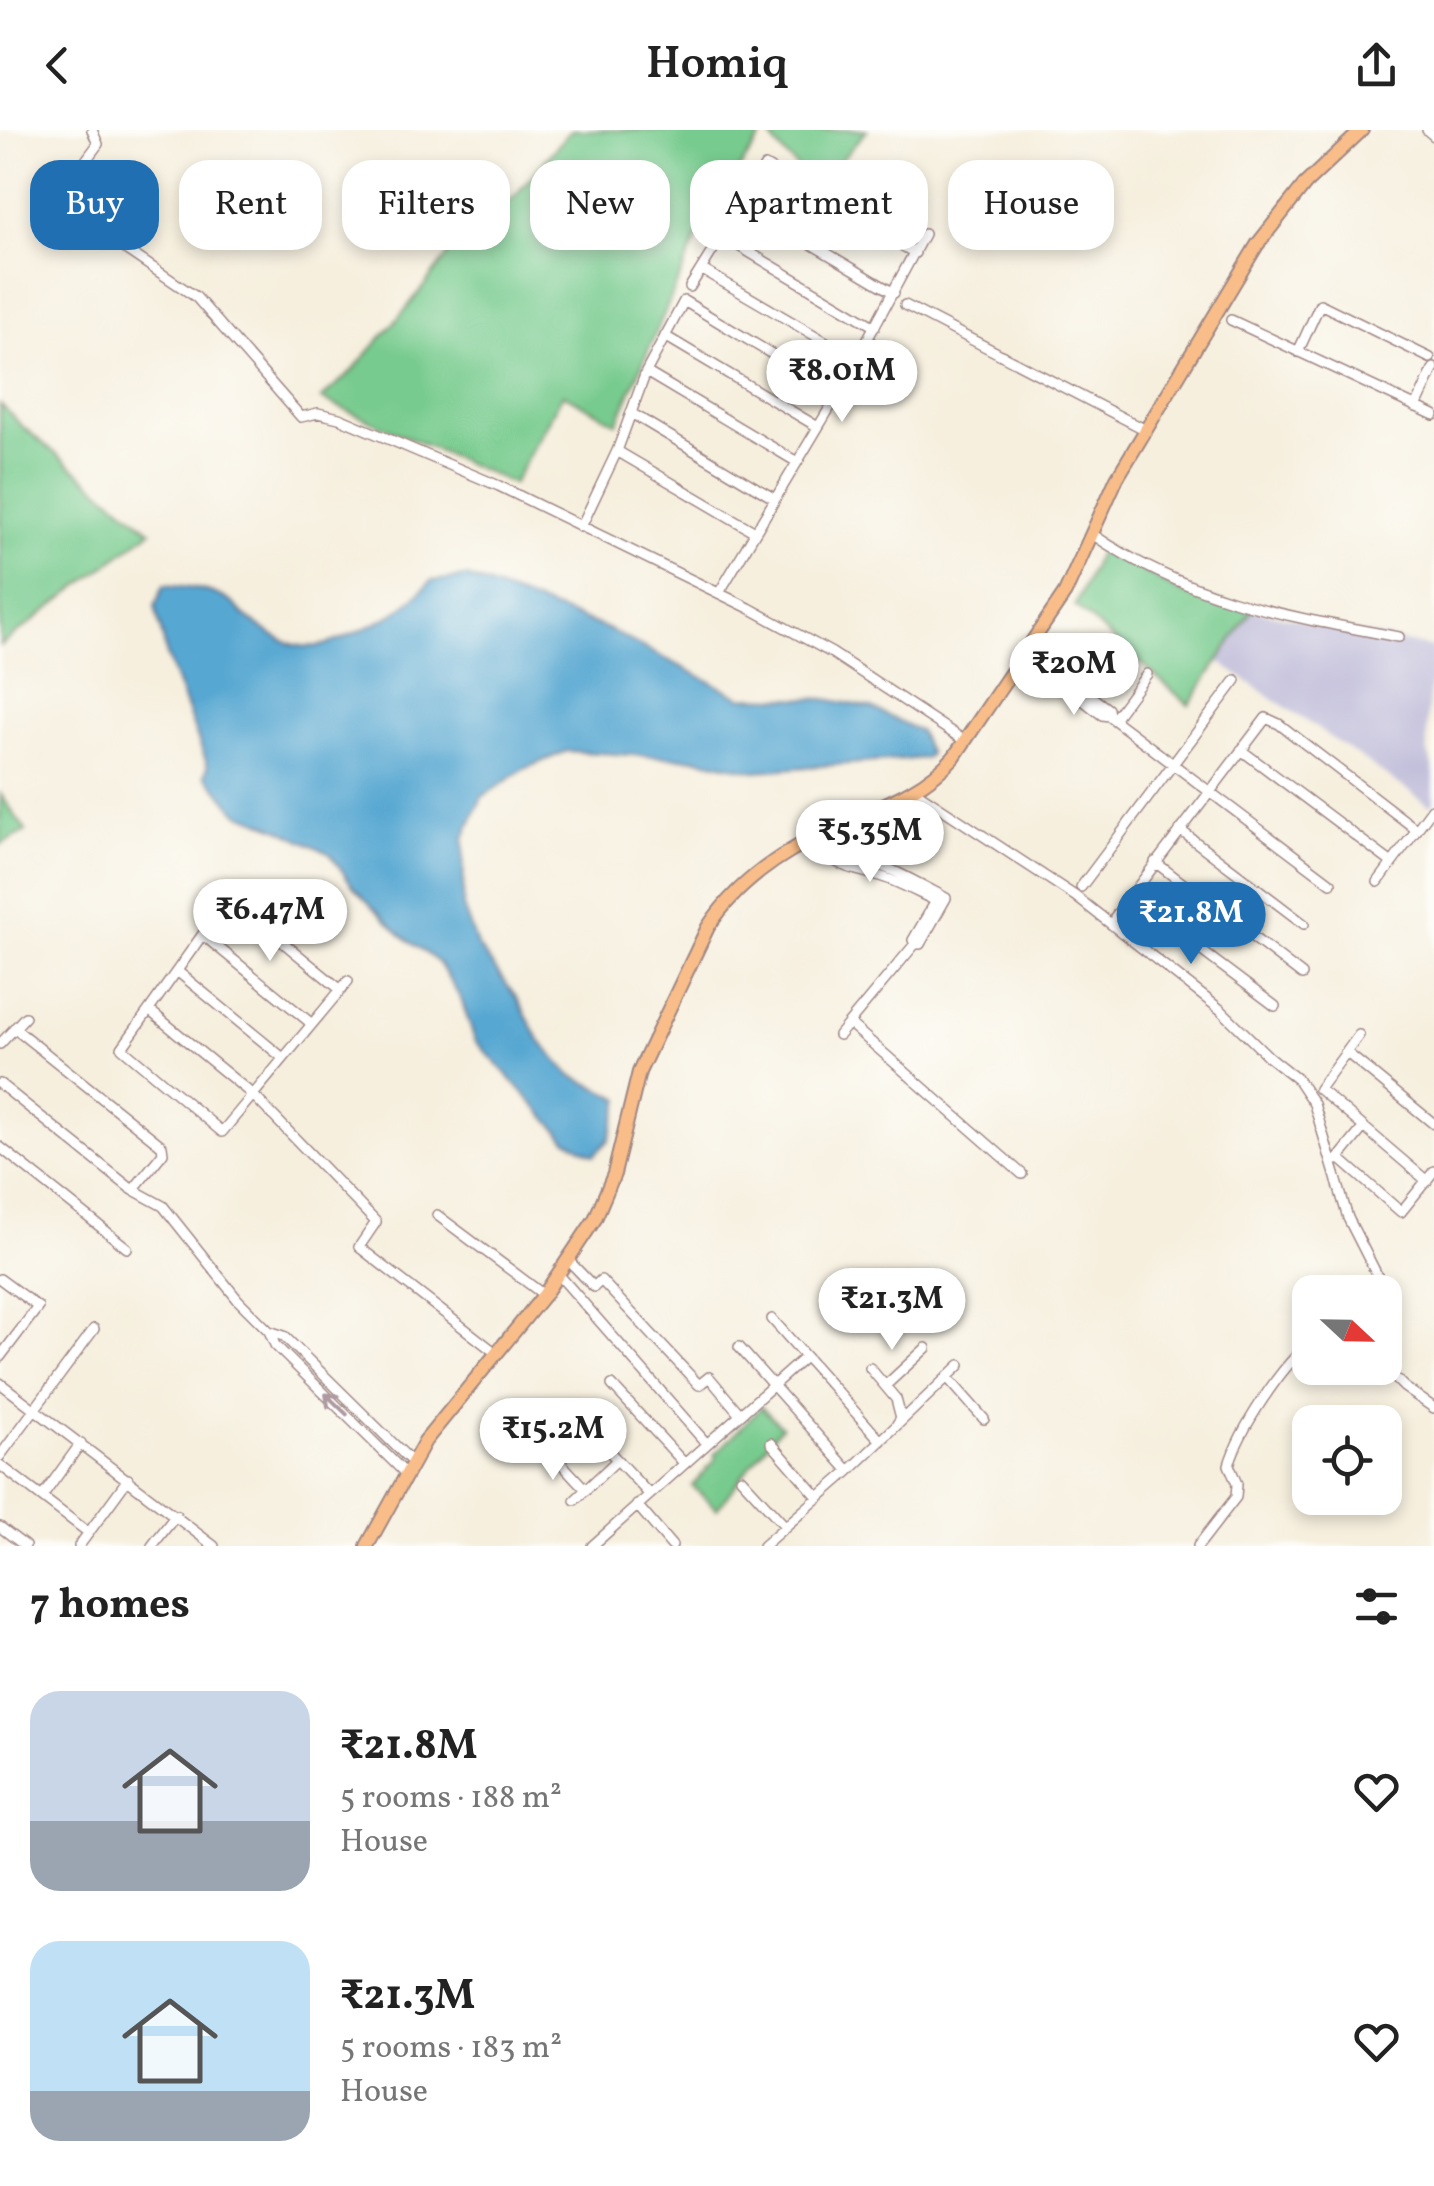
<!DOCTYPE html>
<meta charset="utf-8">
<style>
body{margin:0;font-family:Vollkorn,serif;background:#f2f2f2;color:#222;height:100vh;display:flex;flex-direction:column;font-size:38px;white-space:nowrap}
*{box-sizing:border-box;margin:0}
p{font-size:32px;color:#767676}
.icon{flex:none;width:55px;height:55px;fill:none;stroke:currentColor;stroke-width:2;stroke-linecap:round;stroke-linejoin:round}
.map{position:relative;height:1416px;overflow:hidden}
.panel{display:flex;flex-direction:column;background:#fff;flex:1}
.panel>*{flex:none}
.hud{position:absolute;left:30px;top:30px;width:1375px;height:90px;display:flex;gap:20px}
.needle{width:65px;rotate:112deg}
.tools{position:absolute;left:1292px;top:1145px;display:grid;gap:20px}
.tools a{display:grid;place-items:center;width:110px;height:110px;border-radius:20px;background:#fff;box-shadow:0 5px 15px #0003;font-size:50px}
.price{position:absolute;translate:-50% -85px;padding:0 22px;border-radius:35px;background:#fff;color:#222;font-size:32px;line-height:65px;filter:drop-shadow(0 2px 5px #0008)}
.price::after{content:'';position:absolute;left:50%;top:60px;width:30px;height:22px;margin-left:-15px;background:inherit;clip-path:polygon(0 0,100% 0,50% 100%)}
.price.selected{background:#1f6fb2;color:#fff}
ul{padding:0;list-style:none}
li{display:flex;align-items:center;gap:30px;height:250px;padding:0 30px}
li span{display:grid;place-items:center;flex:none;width:280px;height:200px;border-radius:30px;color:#555}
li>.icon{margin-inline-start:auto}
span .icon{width:120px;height:120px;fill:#fffc;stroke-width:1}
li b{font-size:42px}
h2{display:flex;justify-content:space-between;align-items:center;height:120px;padding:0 30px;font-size:42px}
.pill{padding:0 35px;border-radius:30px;background:#fff;box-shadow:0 5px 15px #0003;font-size:35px;line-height:90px}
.pill.selected{background:#1f6fb2;color:#fff}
header{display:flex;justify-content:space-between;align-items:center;height:130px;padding:0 30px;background:#fff;font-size:45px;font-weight:600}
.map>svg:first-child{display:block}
</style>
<header><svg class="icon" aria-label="back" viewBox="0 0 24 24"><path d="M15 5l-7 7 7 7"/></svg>Homiq<svg class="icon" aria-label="share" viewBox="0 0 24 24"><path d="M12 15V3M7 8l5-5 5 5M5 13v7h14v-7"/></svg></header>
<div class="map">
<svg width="1434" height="1416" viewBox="0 0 1434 1416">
<rect width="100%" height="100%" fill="#fdfcf7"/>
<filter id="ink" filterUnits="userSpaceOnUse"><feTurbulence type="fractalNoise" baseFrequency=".01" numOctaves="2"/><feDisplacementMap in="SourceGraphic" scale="20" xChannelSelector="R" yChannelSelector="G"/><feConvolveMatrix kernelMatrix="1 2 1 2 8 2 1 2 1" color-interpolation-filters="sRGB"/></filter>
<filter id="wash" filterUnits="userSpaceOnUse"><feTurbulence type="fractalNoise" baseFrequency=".0048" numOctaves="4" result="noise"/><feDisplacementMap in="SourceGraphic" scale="40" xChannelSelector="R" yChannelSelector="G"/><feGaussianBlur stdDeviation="2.25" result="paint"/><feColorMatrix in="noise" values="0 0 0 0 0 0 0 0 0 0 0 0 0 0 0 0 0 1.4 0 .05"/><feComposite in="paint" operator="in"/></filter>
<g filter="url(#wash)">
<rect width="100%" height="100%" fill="#f6efde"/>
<path fill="#c3c0db" d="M1252,480L1434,518L1427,587V619L1434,643V673L1431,676L1219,532Z"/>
<path fill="#77cb8e" stroke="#60755c" stroke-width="2.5" d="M571,0H766L705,89L617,293L563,264L513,354L321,269L352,241L407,178L472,94L513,68Z
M768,0H867L817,58L776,15Z
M0,274L23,297L151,401L0,516Z
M1102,416L1180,462L1252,480L1189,575L1075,476Z
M0,664L26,701L0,715Z
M761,1277L781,1296L717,1379L692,1356L716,1329L714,1325Z"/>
<path fill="#57a7d2" stroke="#50637e" stroke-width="2.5" d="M467,447L601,496L741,567L825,569L872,578L919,601L929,624L925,628L755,641L698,629L567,621L524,639L482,667L464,708L463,777L477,815L516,867L540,911L570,945L621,969L609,1010L594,1025L567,1010L475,910L461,869L439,833L400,804L355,759L330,724L277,698L238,683L205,645L208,636L167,526L155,476L164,455C186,457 212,459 231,472C238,477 242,484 248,488C290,519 308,526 355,503C392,486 402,482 431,451Z"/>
</g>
<g filter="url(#ink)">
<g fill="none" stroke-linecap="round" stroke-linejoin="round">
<g stroke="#a08784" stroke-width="12">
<path id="minor" d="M92,0L98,14L61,64L66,79L196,167L301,287L318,283L339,288L499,356L749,478L832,523L965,611
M1427,0L1434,6
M742,73L894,163
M722,106L875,197
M701,139L857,230
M690,157L765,36L915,123
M905,175L1146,300
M1231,190L1434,285
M665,206L818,297
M1298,222L1320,174L1430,228
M646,242L797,332
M1416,277L1434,238
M631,283L775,369
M617,321L755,402
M581,397L617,321L646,242L684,171L838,264
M1092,404C1190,471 1286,486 1399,507
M719,463L838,264L924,104
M1024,524C1051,543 1076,565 1102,585L1109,586L1331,753
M1061,550L1073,553L1108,579L1109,586
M1114,589L1147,544
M1241,620L1392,733
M915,661L1075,766L1221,880L1269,927L1298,950L1314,974L1348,1088L1378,1147L1372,1162
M1180,700L1304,794
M817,707C833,744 859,737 891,750C906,756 921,764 936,771L913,810L915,814
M1155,732L1302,845
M1378,752L1432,679
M237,756L122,918L222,1002L348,851
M1081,757L1236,550
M1130,767L1275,876
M229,768L341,860
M1115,787L1266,588L1279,594L1417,700
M203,805L312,894
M177,841L283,928
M149,880L253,965L376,1092L359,1117L496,1223
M849,893L1022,1044
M14,898L162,1016L163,1023L133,1060
M839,905L915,814H920L946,768C929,759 913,750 896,742C864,728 853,734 841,694
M1359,905L1319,959L1427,1051
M0,914L25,887
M1346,922L1434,994
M0,954L130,1058L163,1076L238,1170L269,1201
M0,1017L127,1118
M1339,1028L1401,1082L1434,1041
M1337,1030L1364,997
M437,1085L544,1165
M569,1131L594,1157L601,1150L699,1255L709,1247L740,1284
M559,1145L706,1313
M0,1149L38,1177L0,1227
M772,1189L881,1311
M739,1217L849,1341
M870,1238L896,1269L901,1288L897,1294
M1385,1238L1404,1257L1434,1278
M947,1247L984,1289
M0,1253L214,1416
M612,1255L684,1333
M885,1256L926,1218
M578,1288L649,1364
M771,1313L819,1368
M548,1319L586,1360
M0,1326L94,1199
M0,1335L89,1403
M405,1343L275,1215L269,1201L284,1206L412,1332
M741,1348L784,1395
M42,1367L81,1313
M575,1370L617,1330
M637,1375L672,1416
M0,1397L25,1416
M79,1416L128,1349
M152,1416L176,1385
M592,1416L805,1227
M763,1416L849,1341L960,1235
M1198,1416L1236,1367L1237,1354L1229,1335C1239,1301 1282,1234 1310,1214"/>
</g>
<g stroke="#a08784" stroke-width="16">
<path id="highway" d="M367,1416L425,1311L544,1165L595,1089L614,1044L639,942L708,797C743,743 799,713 856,687C893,671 927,657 954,627L1065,463L1117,348L1257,115L1305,54L1362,0"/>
</g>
<use href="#minor" stroke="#fff" stroke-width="9"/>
<use href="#highway" stroke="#f8bd89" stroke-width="12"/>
</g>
<defs><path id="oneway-shaft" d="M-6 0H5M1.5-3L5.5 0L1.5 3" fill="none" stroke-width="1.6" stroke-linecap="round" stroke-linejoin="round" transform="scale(2.5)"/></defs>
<use stroke="#ae9aa0" href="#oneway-shaft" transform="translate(336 1274) rotate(-136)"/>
</g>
</svg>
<div class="tools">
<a><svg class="needle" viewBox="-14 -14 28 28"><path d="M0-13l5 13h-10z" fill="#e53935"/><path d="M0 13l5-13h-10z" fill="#767676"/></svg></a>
<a><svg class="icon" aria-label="locate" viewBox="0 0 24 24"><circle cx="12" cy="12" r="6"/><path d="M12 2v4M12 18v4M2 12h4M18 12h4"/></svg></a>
</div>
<b class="price" style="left:842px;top:295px">₹8.01M</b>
<b class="price" style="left:1074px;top:588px">₹20M</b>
<b class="price" style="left:870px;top:755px">₹5.35M</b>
<b class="price" style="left:270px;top:834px">₹6.47M</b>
<b class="price selected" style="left:1191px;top:837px">₹21.8M</b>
<b class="price" style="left:892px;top:1223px">₹21.3M</b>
<b class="price" style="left:553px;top:1353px">₹15.2M</b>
<div class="hud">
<a class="pill selected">Buy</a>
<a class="pill">Rent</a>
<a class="pill">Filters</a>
<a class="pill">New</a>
<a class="pill">Apartment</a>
<a class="pill">House</a>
</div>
</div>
<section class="panel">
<h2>7 homes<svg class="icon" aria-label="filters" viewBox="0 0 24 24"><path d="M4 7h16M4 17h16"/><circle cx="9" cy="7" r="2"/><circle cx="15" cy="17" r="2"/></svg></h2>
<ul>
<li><span style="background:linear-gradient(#c9d6e8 65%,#9aa5b1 0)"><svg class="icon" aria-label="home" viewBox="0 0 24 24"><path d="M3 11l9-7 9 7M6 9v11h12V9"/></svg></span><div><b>₹21.8M</b><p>5 rooms · 188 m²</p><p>House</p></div><svg class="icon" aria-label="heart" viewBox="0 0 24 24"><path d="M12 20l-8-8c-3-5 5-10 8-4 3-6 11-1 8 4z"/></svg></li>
<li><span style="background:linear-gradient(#bfe0f5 75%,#9aa5b1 0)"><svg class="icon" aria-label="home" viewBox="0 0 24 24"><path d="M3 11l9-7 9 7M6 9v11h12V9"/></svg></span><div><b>₹21.3M</b><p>5 rooms · 183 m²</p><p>House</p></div><svg class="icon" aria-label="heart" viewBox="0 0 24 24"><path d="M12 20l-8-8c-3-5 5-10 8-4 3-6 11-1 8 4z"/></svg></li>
</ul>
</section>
